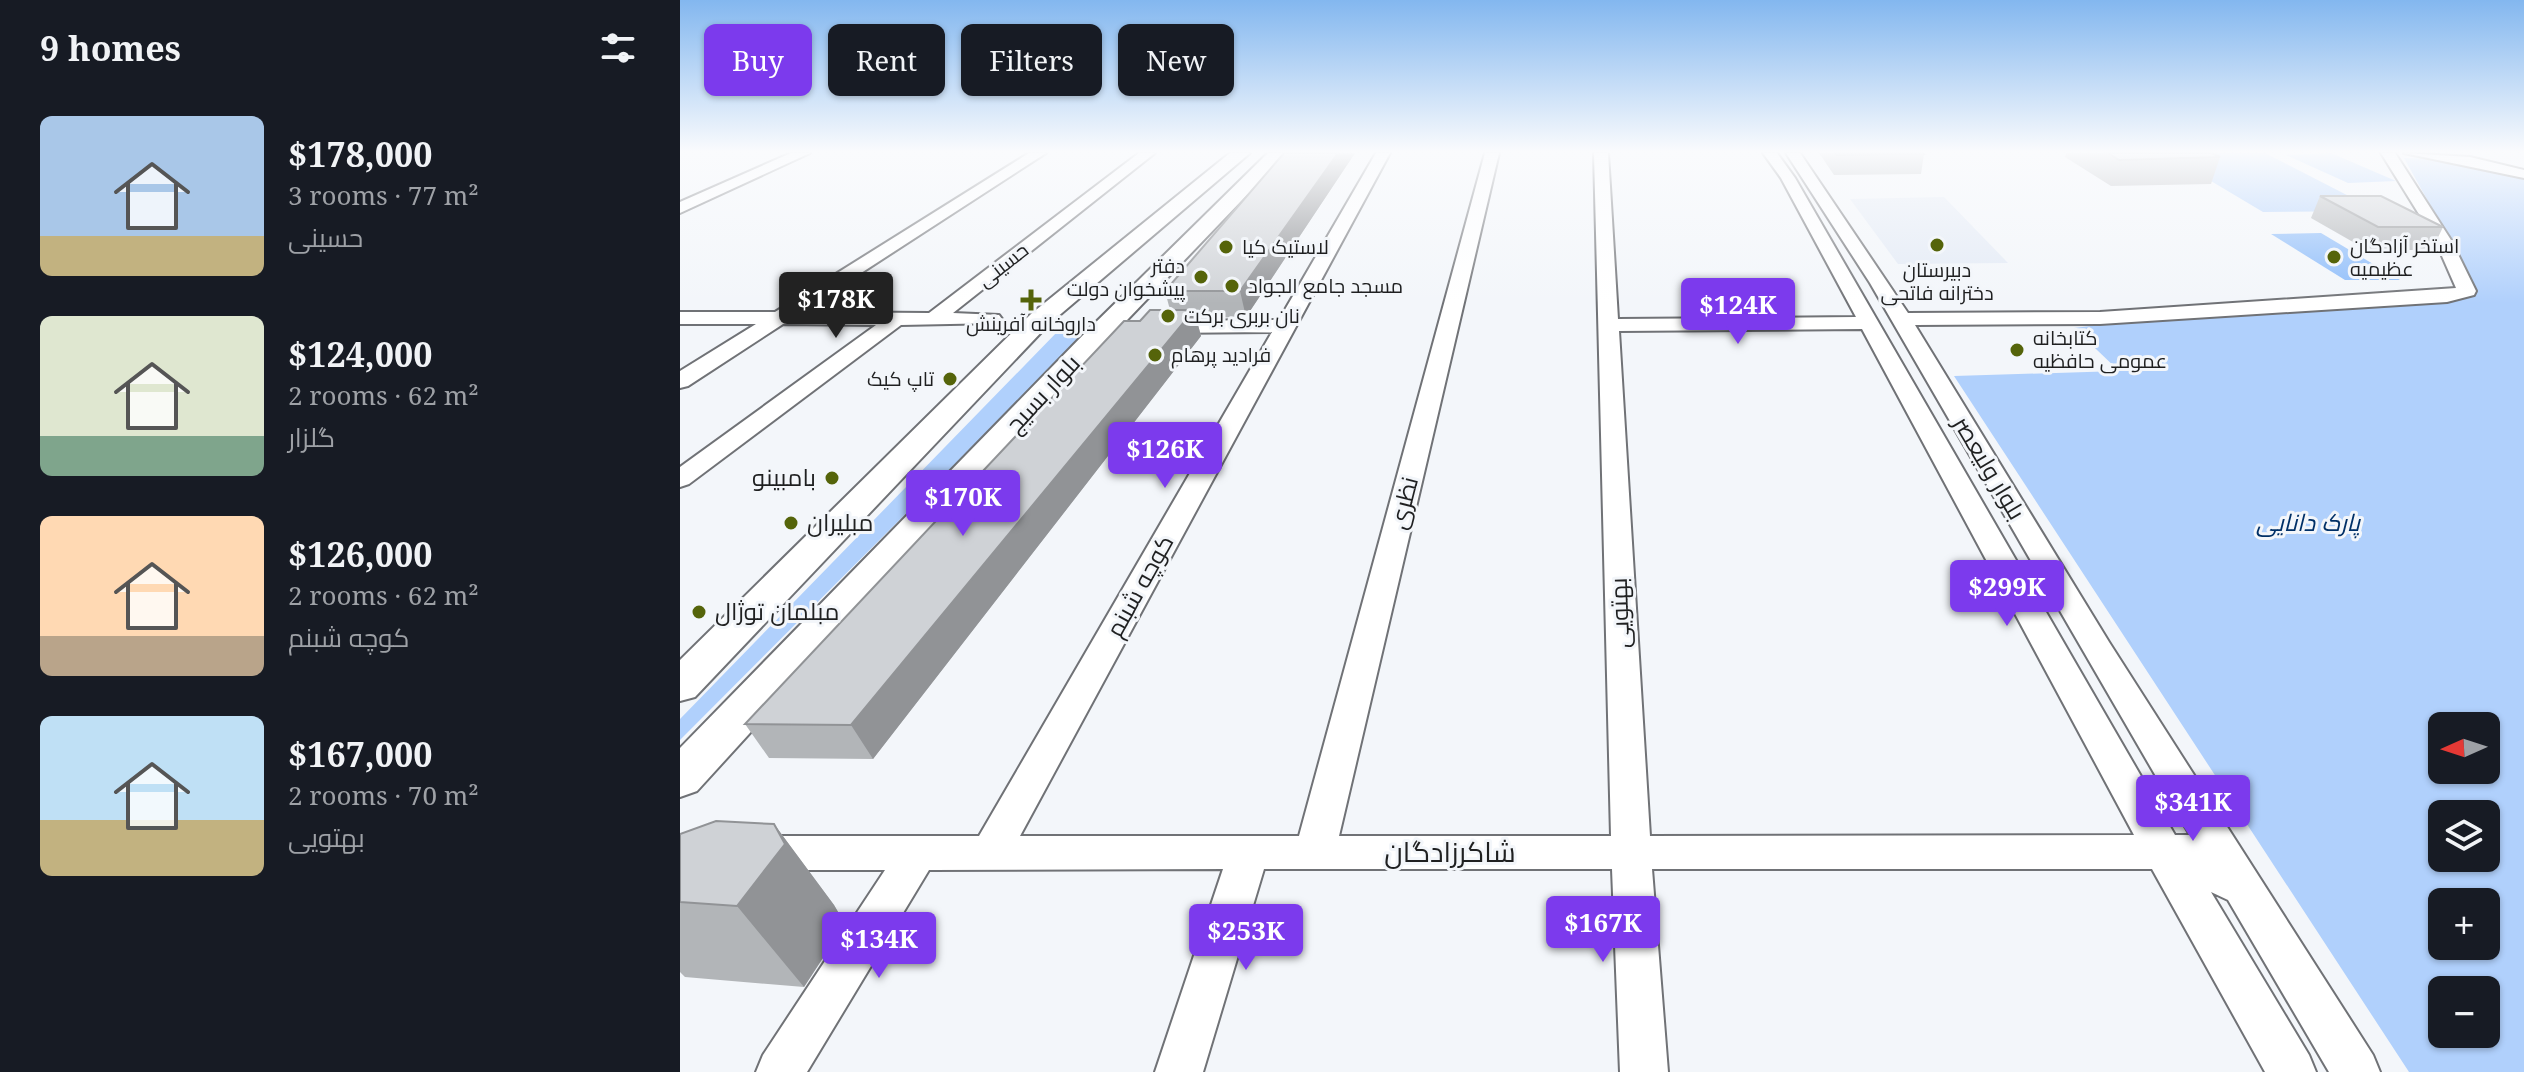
<!DOCTYPE html>
<meta charset="utf-8">
<style>
body{margin:0;font-family:"Noto Serif",Cairo,serif;background:#242831;color:#f1f3f6;height:100vh;display:flex;flex-direction:column;font-size:30px;white-space:nowrap}
*{box-sizing:border-box;margin:0}
p{font-size:26px;color:#9ea1a6}
.icon{flex:none;width:44px;height:44px;fill:none;stroke:currentColor;stroke-width:2;stroke-linecap:round;stroke-linejoin:round}
.map{position:relative;flex:1;overflow:hidden}
.panel{display:flex;flex-direction:column;background:#171b24;width:680px}
.panel>*{flex:none}
.top-card{position:absolute;left:24px;top:24px;width:760px;height:72px;display:flex;gap:16px}
.needle{width:52px;rotate:267deg}
.controls{position:absolute;left:1748px;top:712px;display:grid;gap:16px}
.controls a{display:grid;place-items:center;width:72px;height:72px;border-radius:12px;background:#171b24;box-shadow:0 2px 6px #0004;font-size:40px}
.price{position:absolute;translate:-50% -68px;padding:0 18px;border-radius:8px;background:#7c3aed;color:#fff;font-size:26px;line-height:52px;filter:drop-shadow(0 2px 4px #0008)}
.price::after{content:'';position:absolute;left:50%;top:48px;width:24px;height:18px;margin-left:-12px;background:inherit;clip-path:polygon(0 0,100% 0,50% 100%)}
.price.on{background:#222;color:#fff}
ul{padding:0;list-style:none}
li{display:flex;align-items:center;gap:24px;height:200px;padding:0 40px}
li span{display:grid;place-items:center;flex:none;width:224px;height:160px;border-radius:12px;color:#555}
li>.icon{margin-inline-start:auto}
span .icon{width:96px;height:96px;fill:#fffc;stroke-width:1}
li b{font-size:34px}
h2{display:flex;justify-content:space-between;align-items:center;height:96px;padding:0 40px;font-size:34px}
.pill{padding:0 28px;border-radius:12px;background:#171b24;box-shadow:0 2px 6px #0004;font-size:28px;line-height:72px}
.pill.on{background:#7c3aed;color:#fff}
main{display:flex;flex:1;min-height:0}
.map>svg:first-child{display:block}
</style>
<main>
<section class="panel">
<h2>9 homes<svg class="icon" aria-label="filters" viewBox="0 0 24 24"><path d="M4 7h16M4 17h16"/><circle cx="9" cy="7" r="2"/><circle cx="15" cy="17" r="2"/></svg></h2>
<ul>
<li><span style="background:linear-gradient(#a9c7e8 75%,#c2b280 0)"><svg class="icon" aria-label="home" viewBox="0 0 24 24"><path d="M3 11l9-7 9 7M6 9v11h12V9"/></svg></span><div><b>$178,000</b><p>3 rooms · 77 m²</p><p>حسینی</p></div></li>
<li><span style="background:linear-gradient(#dfe7d0 75%,#7fa58c 0)"><svg class="icon" aria-label="home" viewBox="0 0 24 24"><path d="M3 11l9-7 9 7M6 9v11h12V9"/></svg></span><div><b>$124,000</b><p>2 rooms · 62 m²</p><p>گلزار</p></div></li>
<li><span style="background:linear-gradient(#ffd9b3 75%,#b9a48a 0)"><svg class="icon" aria-label="home" viewBox="0 0 24 24"><path d="M3 11l9-7 9 7M6 9v11h12V9"/></svg></span><div><b>$126,000</b><p>2 rooms · 62 m²</p><p>کوچه شبنم</p></div></li>
<li><span style="background:linear-gradient(#bfe0f5 65%,#c2b280 0)"><svg class="icon" aria-label="home" viewBox="0 0 24 24"><path d="M3 11l9-7 9 7M6 9v11h12V9"/></svg></span><div><b>$167,000</b><p>2 rooms · 70 m²</p><p>بهتویی</p></div></li>
</ul>
</section>
<div class="map">
<svg width="1844" height="1072" viewBox="0 0 1844 1072">
<rect width="100%" height="100%" fill="#f3f6fa"/>
<path fill="#e3eaf5" d="M1264,197L1328,263L1218,264L1170,199Z"/>
<path fill="#b0d0fc" fill-rule="evenodd" d="M1484,153H1585L1698,211L1583,212Z
M1651,153L1716,181L1668,183L1606,155Z
M1724,158L1760,159L1844,178V1072H1729L1274,376L1439,371L1394,328L1518,313L1780,293L1793,282ZM1762,726H1806V770H1762ZM1762,814H1806V858H1762ZM1762,902H1806V946H1762ZM1762,990H1806V1034H1762Z
M397,324L411,328L0,740V719L379,330Z"/>
<path fill="#8bbbfa" d="M1641,233L1720,280H1665L1591,234Z"/>
<g fill="none" stroke-linecap="round" stroke-linejoin="round">
<g stroke="#707276" stroke-width="4">
<path id="minor" d="M111,153H130L0,213V202Z
M349,153H366L121,312L249,313L459,153H475L273,313L319,315L322,319L319,323L221,325L9,484L0,487V467L196,325L103,324L8,386L0,388V371L76,324H0V312H95Z
M696,153H710L340,836H619L805,153H819L659,836H931L914,153H928L938,319L1176,317L1101,178L1083,153H1097L1115,178L1495,835H1510L1190,283L1106,153H1120L1228,313L1420,312L1776,288L1755,240L1701,153H1715L1771,240L1796,291L1794,295L1767,302L1420,324L1235,325L1429,642L1693,1055L1700,1072H1649L1548,900L1531,892L1629,1055L1636,1072H1585L1472,869H972L988,1072H940L932,869H584L523,1072H475L543,869L249,870L127,1072H76L83,1055L205,870H0V836H299L592,332L483,333L473,327L483,321L599,320ZM1182,329L1454,835L970,836L939,331Z
M1724,153L1790,157L1844,170V178Z"/>
</g>
<g stroke="#707276" stroke-width="4">
<path id="major" d="M550,153H570L369,324L15,697L0,701V660L351,314Z
M588,153H607L425,343L17,791L0,797V748L407,331Z"/>
</g>
<use href="#minor" fill="#fff" fill-rule="evenodd"/>
<use href="#major" fill="#fff" fill-rule="evenodd"/>
</g>
<path fill="#b2b5b8" d="M675,153L566,317L516,318L521,336L193,759L89,758L65,724L460,321L490,310L485,291Z
M1139,153H1243L1244,154L1241,174L1154,175Z
M1386,153H1532L1540,157L1531,184L1431,186L1385,157Z
M1640,196L1763,227L1752,250H1687L1631,218Z
M94,824L154,905L165,924L124,987L5,977L0,972V834Z"/>
<path fill="#919396" d="M658,153H675L566,317L560,291Z
M514,310L521,336L193,759L171,725Z
M94,824L154,905L165,924L124,987L57,906Z"/>
<path fill="#cfd2d6" stroke="#919396" stroke-width="2" d="M604,153H658L560,291H485Z
M1155,153H1243L1244,154L1157,155Z
M1428,153H1532L1540,157L1439,160Z
M1640,196H1701L1763,227H1698Z
M470,310H514L171,725L65,724L444,321H460Z
M36,821L94,824L105,844L57,906L0,902V834Z"/>
<linearGradient id="sky" x2="0" y2="1"><stop stop-color="#83b7ef"/><stop offset="0.5" stop-color="#fafbfd"/><stop offset="1" stop-color="#fafbfd" stop-opacity="0"/></linearGradient>
<rect width="1844" height="303" fill="url(#sky)"/>
<g fill="#55640a" stroke="#f3f6fa" stroke-width="3">
<circle cx="1257" cy="245" r="8"/>
<circle cx="546" cy="247" r="8"/>
<circle cx="1654" cy="257" r="8"/>
<circle cx="521" cy="277" r="8"/>
<circle cx="552" cy="286" r="8"/>
<path d="M347 288h8v8h8v8h-8v8h-8v-8h-8v-8h8z"/>
<circle cx="488" cy="316" r="8"/>
<circle cx="1337" cy="350" r="8"/>
<circle cx="475" cy="355" r="8"/>
<circle cx="270" cy="379" r="8"/>
<circle cx="152" cy="478" r="8"/>
<circle cx="111" cy="523" r="8"/>
<circle cx="19" cy="612" r="8"/>
</g>
<g text-anchor="middle" stroke-width="6" stroke-linejoin="round" paint-order="stroke">
<g font-size="20" fill="#1f2021" stroke="#f3f6fa" text-anchor="start">
<text x="1670" y="253">استخر آزادگان<tspan x="1670" dy="23">عظیمیه</tspan></text>
<text x="562" y="254">لاستیک کیا</text>
<text x="505" y="273" text-anchor="end">دفتر<tspan x="505" dy="23">پیشخوان دولت</tspan></text>
<text x="1257" y="277" text-anchor="middle">دبیرستان<tspan x="1257" dy="23">دخترانه فاتحی</tspan></text>
<text x="568" y="293">مسجد جامع الجواد</text>
<text x="504" y="323">نان بربری برکت</text>
<text x="351" y="331" text-anchor="middle">داروخانه آفرینش</text>
<text x="1353" y="345">کتابخانه<tspan x="1353" dy="23">عمومی حافظیه</tspan></text>
<text x="491" y="362">فرادید پرهام</text>
<text x="254" y="386" text-anchor="end">تاپ کیک</text>
</g>
<g font-size="20" fill="#1f2021" stroke="#f3f6fa">
<text transform="translate(323 265) rotate(-38)" y="7">حسینی</text>
</g>
<g font-size="24" fill="#1f2021" stroke="#f3f6fa">
<text transform="translate(363 394) rotate(-47)" y="8">بلوار بسیج</text>
<text transform="translate(1309 468) rotate(59)" y="8">بلوار ولیعصر</text>
<text transform="translate(724 503) rotate(-76)" y="8">نظری</text>
<text transform="translate(460 586) rotate(-61)" y="8">کوچه شبنم</text>
<text transform="translate(940 613) rotate(-92)" y="8">بهتویی</text>
</g>
<g font-size="24" fill="#1f2021" stroke="#f3f6fa" text-anchor="start">
<text x="136" y="486" text-anchor="end">بامبینو</text>
<text x="127" y="531">مبلیران</text>
<text x="35" y="620">مبلمان توژال</text>
</g>
<g font-size="24" font-style="italic" fill="#003067" stroke="#f3f6fa">
<text x="1628" y="531">پارک دانایی</text>
</g>
<g font-size="28" fill="#1f2021" stroke="#f3f6fa">
<text x="770" y="862">شاکرزادگان</text>
</g>
</g>
</svg>
<div class="controls">
<a><svg class="needle" viewBox="-14 -14 28 28"><path d="M0-13l5 13h-10z" fill="#e53935"/><path d="M0 13l5-13h-10z" fill="#9ea1a6"/></svg></a>
<a><svg class="icon" aria-label="layers" viewBox="0 0 24 24"><path d="M12 4l9 5-9 5-9-5zM3 14l9 5 9-5"/></svg></a>
<a>+</a>
<a>−</a>
</div>
<b class="price on" style="left:156px;top:340px">$178K</b>
<b class="price" style="left:1058px;top:346px">$124K</b>
<b class="price" style="left:485px;top:490px">$126K</b>
<b class="price" style="left:283px;top:538px">$170K</b>
<b class="price" style="left:1327px;top:628px">$299K</b>
<b class="price" style="left:1513px;top:843px">$341K</b>
<b class="price" style="left:923px;top:964px">$167K</b>
<b class="price" style="left:566px;top:972px">$253K</b>
<b class="price" style="left:199px;top:980px">$134K</b>
<div class="top-card">
<a class="pill on">Buy</a>
<a class="pill">Rent</a>
<a class="pill">Filters</a>
<a class="pill">New</a>
</div>
</div>
</main>
